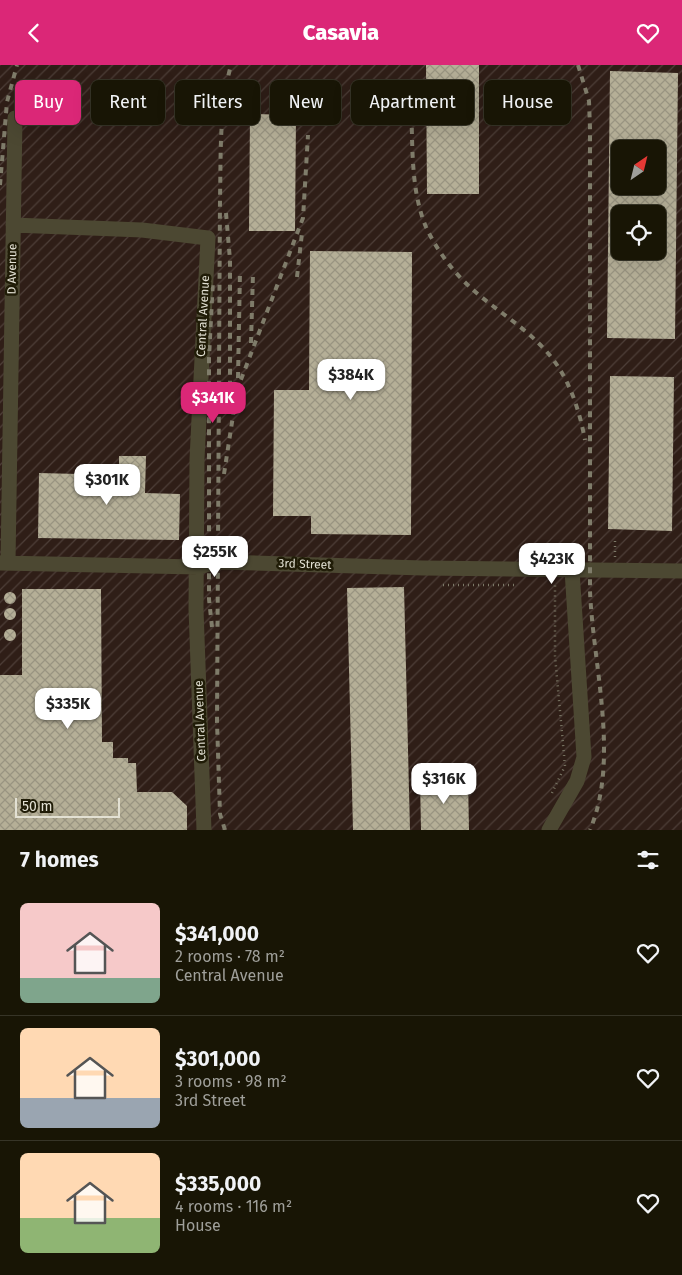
<!DOCTYPE html>
<meta charset="utf-8">
<style>
body{margin:0;font-family:"Fira Sans",sans-serif;background:#252213;color:#f1f3f6;height:100vh;display:flex;flex-direction:column;font-size:19px;white-space:nowrap}
*{box-sizing:border-box;margin:0}
p{font-size:16px;color:#9f9f9a}
.icon{flex:none;width:28px;height:28px;fill:none;stroke:currentColor;stroke-width:2;stroke-linecap:round;stroke-linejoin:round}
.map{position:relative;height:765px;overflow:hidden}
.details{display:flex;flex-direction:column;background:#181505;flex:1}
.details>*{flex:none}
.guide{position:absolute;left:15px;top:15px;width:652px;height:45px;display:flex;gap:10px}
.needle{width:32px;rotate:35deg}
.controls{position:absolute;left:611px;top:75px;display:grid;gap:10px}
.controls a{display:grid;place-items:center;width:55px;height:55px;border-radius:8px;background:#181505;box-shadow:0 5px 20px #0002,0 0 0 1px #363427;font-size:25px}
.scale{position:absolute;left:15px;bottom:12px;width:105px;box-sizing:border-box;padding-left:5px;border:2px solid #e2e0d3;border-top:0;font-size:14px;line-height:18px;white-space:nowrap;color:#e2e0d3;-webkit-text-stroke:4px #201c07;paint-order:stroke}
.price{position:absolute;translate:-50% -42px;padding:0 11px;border-radius:10px;background:#fff;color:#222;font-size:16px;line-height:32px;filter:drop-shadow(0 1px 2px #0008)}
.price::after{content:'';position:absolute;left:50%;top:30px;width:15px;height:11px;margin-left:-8px;background:inherit;clip-path:polygon(0 0,100% 0,50% 100%)}
.price.selected{background:#db2777;color:#fff}
ul{padding:0;list-style:none}
li{display:flex;align-items:center;gap:15px;height:125px;padding:0 20px}
li+li{border-top:1px solid #363427}
li span{display:grid;place-items:center;flex:none;width:140px;height:100px;border-radius:8px;color:#555}
li>.icon{margin-inline-start:auto}
span .icon{width:60px;height:60px;fill:#fffc;stroke-width:1}
li b{font-size:21px}
h2{display:flex;justify-content:space-between;align-items:center;height:60px;padding:0 20px;font-size:21px}
.tag{padding:0 18px;border-radius:8px;background:#181505;box-shadow:0 5px 20px #0002,0 0 0 1px #363427;font-size:18px;line-height:45px}
.tag.selected{background:#db2777;color:#fff}
header{display:flex;justify-content:space-between;align-items:center;height:65px;padding:0 20px;background:#db2777;color:#fff;font-size:22px;font-weight:800}
.map>svg:first-child{display:block}
</style>
<header><svg class="icon" aria-label="back" viewBox="0 0 24 24"><path d="M15 5l-7 7 7 7"/></svg>Casavia<svg class="icon" aria-label="heart" viewBox="0 0 24 24"><path d="M12 20l-8-8c-3-5 5-10 8-4 3-6 11-1 8 4z"/></svg></header>
<div class="map">
<svg width="682" height="765" viewBox="0 0 682 765">
<defs>
<pattern id="industrial-furrows" width="10" height="10" patternUnits="userSpaceOnUse" patternTransform="scale(1.25)"><rect width="10" height="10" fill="#2f1e17"/><path d="M-1 1l2-2M0 10L10 0M9 11l2-2" fill="none" stroke="#4d3e38"/></pattern>
<pattern id="building-cross-hatch" width="8" height="8" patternUnits="userSpaceOnUse" patternTransform="scale(1.25)"><rect width="8" height="8" fill="#b5af97"/><path d="M0 0l8 8M0 8l8-8" fill="none" stroke="#999481"/></pattern>
</defs>
<rect width="100%" height="100%" fill="#201c07"/>
<path fill="url(#industrial-furrows)" fill-rule="evenodd" d="M0,0H682V765H0ZM620,84H658V121H620ZM620,149H658V186H620Z"/>
<path fill="url(#building-cross-hatch)" fill-rule="evenodd" d="M426,0H479V129H427Z
M610,6L678,8L675,274L607,273ZM620,84H658V121H620ZM620,149H658V186H620Z
M250,49L296,50L295,166H249Z
M310,186L412,187L411,470L311,469V451H273L274,325H309Z
M610,311L674,312L672,466L608,464Z
M119,391H146L145,428L180,429L179,475L38,473L39,408L119,410Z
M404,522L410,765H353L347,523Z
M22,524H101L102,677H113V693H128V698H136L137,727H172L187,741V765H0V610H22Z
M4 533a6 6 0 1 1 12 0a6 6 0 1 1-12 0Z
M4 549a6 6 0 1 1 12 0a6 6 0 1 1-12 0Z
M4 570a6 6 0 1 1 12 0a6 6 0 1 1-12 0Z
M420,714H468L469,765H421Z"/>
<g fill="none" stroke-linecap="round" stroke-linejoin="round">
<path stroke="#7c7967" stroke-width="2.5" stroke-dasharray="1 4" stroke-linecap="butt" d="M615,476V492
M443,520H516
M552,728L565,701L555,591V520"/>
<path stroke="#4c4832" stroke-width="15" d="M13,160L142,165L208,173L197,394L196,544L204,765
M0,498L198,502L218,497L423,503L682,506
M8,498L15,53
M549,765L577,716L584,692L572,505"/>
<path stroke="#7f7c6a" stroke-width="4" stroke-dasharray="6 6" stroke-linecap="butt" d="M578,0L589,36L590,63V526C593,601 620,694 590,765
M411,39C413,79 410,124 426,162C436,184 453,207 471,223C495,245 524,261 546,286C568,310 579,343 585,375
M0,120L7,37L17,0
M226,148L230,195V343
M297,212L302,168
M251,278L253,208
M238,313L240,207
M224,409L237,325L303,153L308,70
M212,562L209,534V293L213,215
M225,765L220,749L217,657L220,134C221,89 219,44 231,0"/>
</g>
<g text-anchor="middle" stroke-width="5" stroke-linejoin="round" paint-order="stroke">
<g font-size="12" fill="#e2e0d3" stroke="#201c07">
<text transform="translate(12 204) rotate(-89)" y="4">D Avenue</text>
<text transform="translate(203 251) rotate(-87)" y="4">Central Avenue</text>
<text transform="translate(305 499) rotate(2)" y="4">3rd Street</text>
<text transform="translate(200 656) rotate(-92)" y="4">Central Avenue</text>
</g>
</g>
</svg>
<div class="controls">
<a><svg class="needle" viewBox="-14 -14 28 28"><path d="M0-13l5 13h-10z" fill="#e53935"/><path d="M0 13l5-13h-10z" fill="#9f9f9a"/></svg></a>
<a><svg class="icon" aria-label="locate" viewBox="0 0 24 24"><circle cx="12" cy="12" r="6"/><path d="M12 2v4M12 18v4M2 12h4M18 12h4"/></svg></a>
</div>
<div class="scale">50 m</div>
<b class="price" style="left:351px;top:336px">$384K</b>
<b class="price selected" style="left:213px;top:359px">$341K</b>
<b class="price" style="left:107px;top:441px">$301K</b>
<b class="price" style="left:215px;top:513px">$255K</b>
<b class="price" style="left:552px;top:520px">$423K</b>
<b class="price" style="left:68px;top:665px">$335K</b>
<b class="price" style="left:444px;top:740px">$316K</b>
<div class="guide">
<a class="tag selected">Buy</a>
<a class="tag">Rent</a>
<a class="tag">Filters</a>
<a class="tag">New</a>
<a class="tag">Apartment</a>
<a class="tag">House</a>
</div>
</div>
<section class="details">
<h2>7 homes<svg class="icon" aria-label="filters" viewBox="0 0 24 24"><path d="M4 7h16M4 17h16"/><circle cx="9" cy="7" r="2"/><circle cx="15" cy="17" r="2"/></svg></h2>
<ul>
<li><span style="background:linear-gradient(#f6c9c9 75%,#7fa58c 0)"><svg class="icon" aria-label="home" viewBox="0 0 24 24"><path d="M3 11l9-7 9 7M6 9v11h12V9"/></svg></span><div><b>$341,000</b><p>2 rooms · 78 m²</p><p>Central Avenue</p></div><svg class="icon" aria-label="heart" viewBox="0 0 24 24"><path d="M12 20l-8-8c-3-5 5-10 8-4 3-6 11-1 8 4z"/></svg></li>
<li><span style="background:linear-gradient(#ffd9b3 70%,#9aa5b1 0)"><svg class="icon" aria-label="home" viewBox="0 0 24 24"><path d="M3 11l9-7 9 7M6 9v11h12V9"/></svg></span><div><b>$301,000</b><p>3 rooms · 98 m²</p><p>3rd Street</p></div><svg class="icon" aria-label="heart" viewBox="0 0 24 24"><path d="M12 20l-8-8c-3-5 5-10 8-4 3-6 11-1 8 4z"/></svg></li>
<li><span style="background:linear-gradient(#ffd9b3 65%,#8fb573 0)"><svg class="icon" aria-label="home" viewBox="0 0 24 24"><path d="M3 11l9-7 9 7M6 9v11h12V9"/></svg></span><div><b>$335,000</b><p>4 rooms · 116 m²</p><p>House</p></div><svg class="icon" aria-label="heart" viewBox="0 0 24 24"><path d="M12 20l-8-8c-3-5 5-10 8-4 3-6 11-1 8 4z"/></svg></li>
</ul>
</section>
